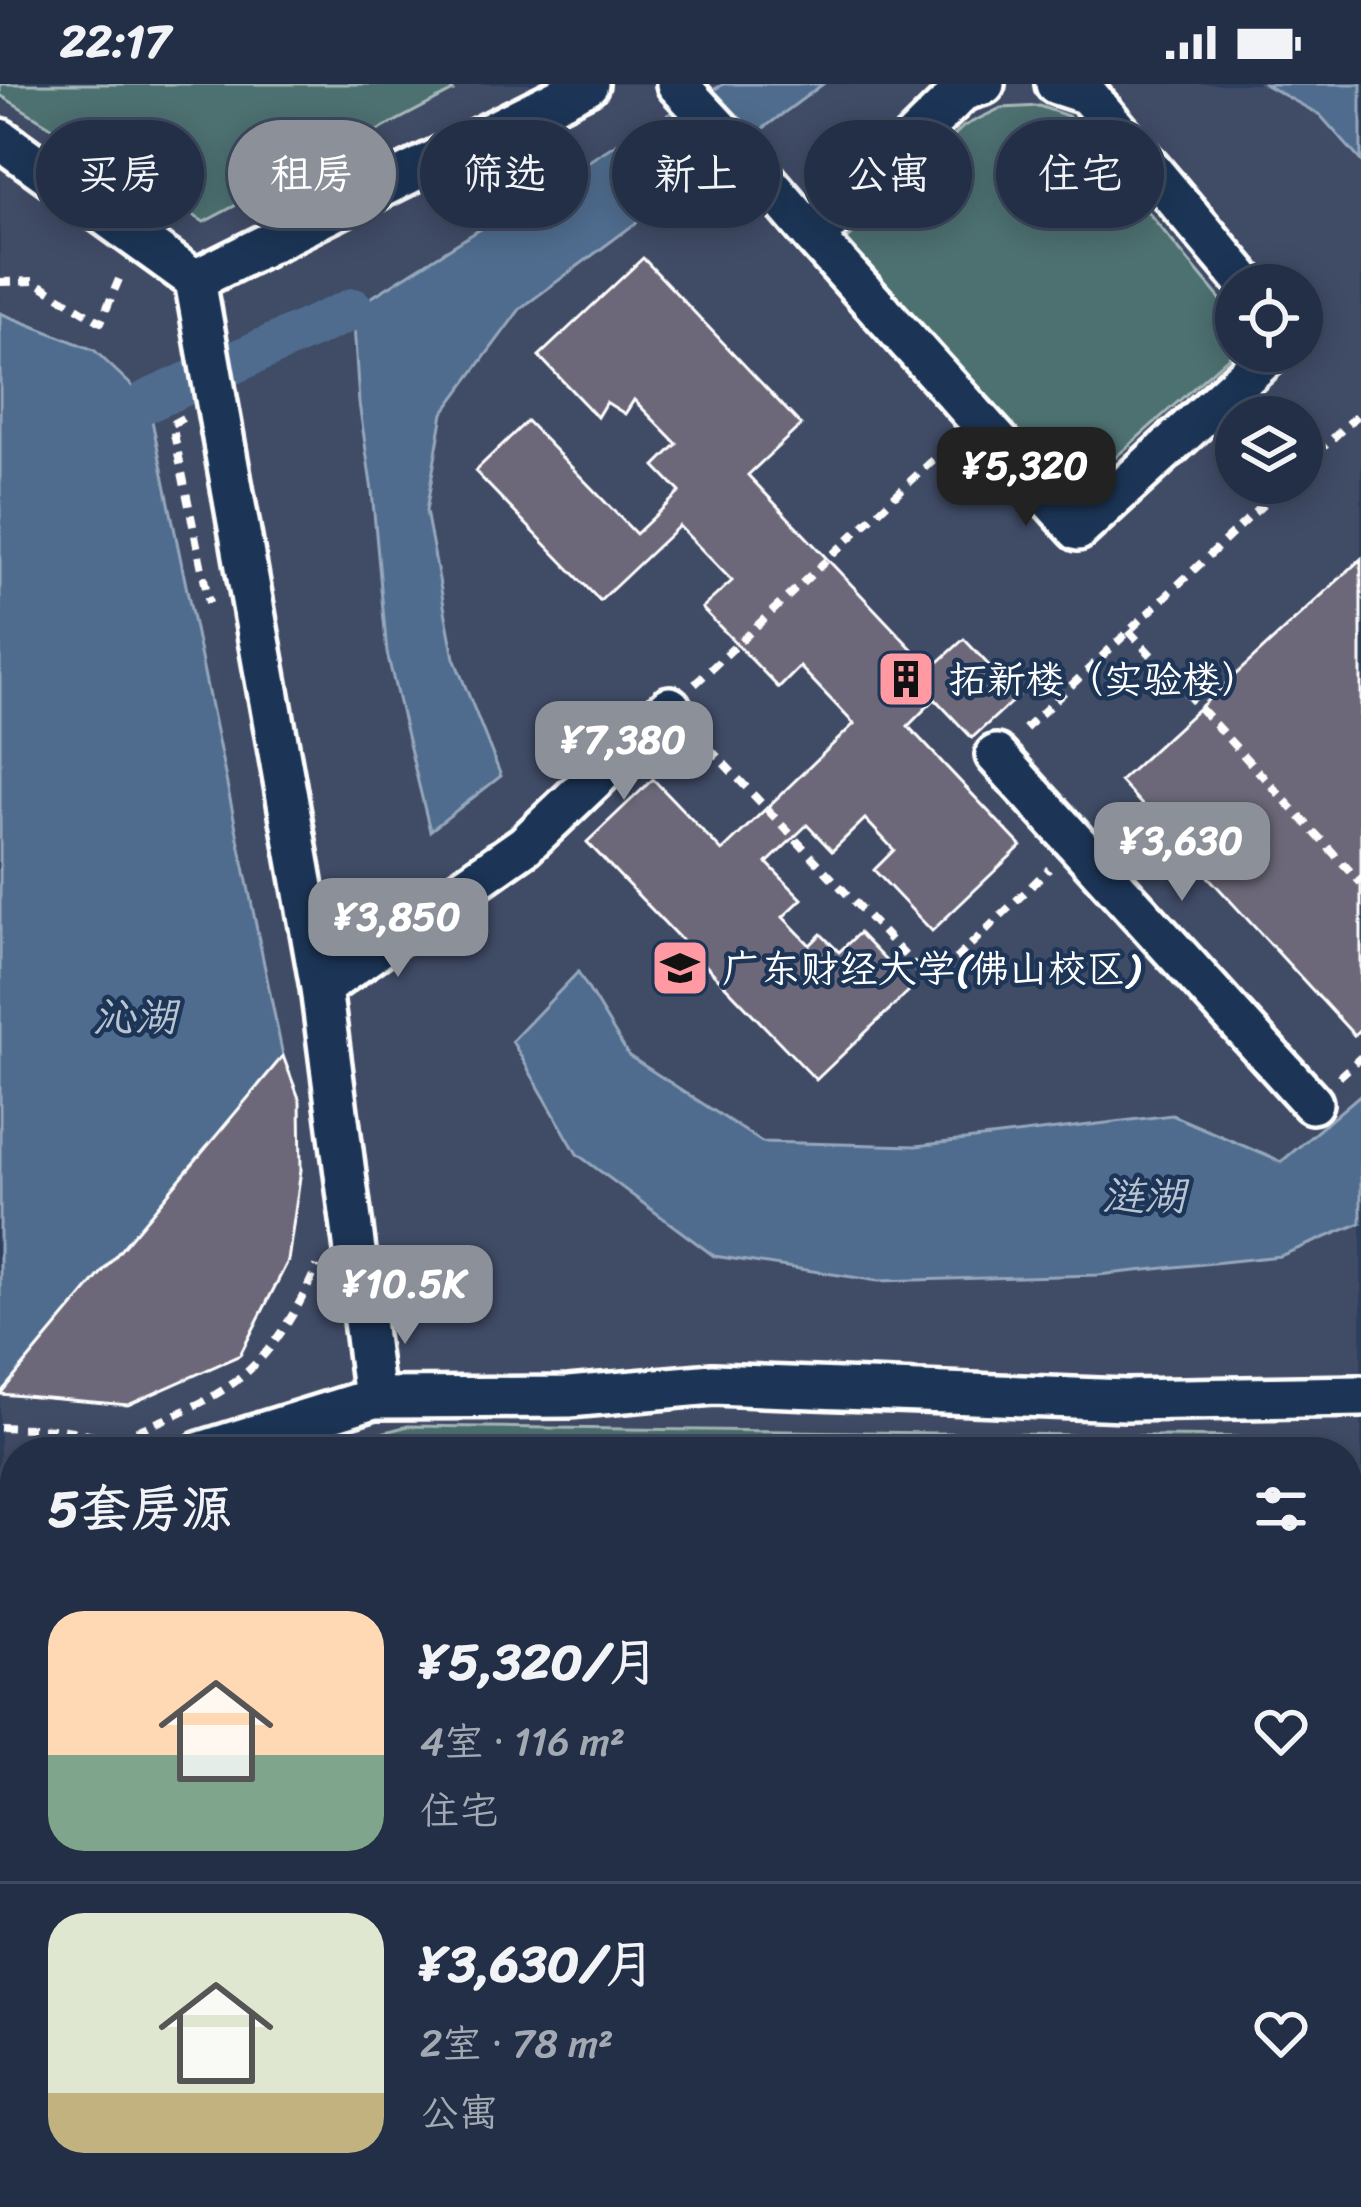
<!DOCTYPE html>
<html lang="zh">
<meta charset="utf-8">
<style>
body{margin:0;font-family:Sriracha,"LXGW WenKai TC",sans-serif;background:#2e3b51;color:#f1f3f6;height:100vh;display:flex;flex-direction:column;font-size:45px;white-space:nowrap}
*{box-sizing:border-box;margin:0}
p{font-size:39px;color:#a2a9b3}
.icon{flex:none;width:66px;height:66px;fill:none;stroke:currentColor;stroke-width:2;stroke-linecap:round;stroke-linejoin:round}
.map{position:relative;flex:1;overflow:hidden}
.details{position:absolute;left:0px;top:1353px;width:1362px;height:771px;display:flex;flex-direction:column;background:#222f46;border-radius:48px 48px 0 0;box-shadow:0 6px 30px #0003,0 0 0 3px #3f4a5f}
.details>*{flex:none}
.guide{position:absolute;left:36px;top:36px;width:1290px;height:108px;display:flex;gap:24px}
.fabs{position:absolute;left:1215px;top:180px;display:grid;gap:24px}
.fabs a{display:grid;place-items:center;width:108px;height:108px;border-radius:50%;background:#222f46;box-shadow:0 6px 30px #0003,0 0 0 3px #3f4a5f;font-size:60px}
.price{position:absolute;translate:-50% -102px;padding:0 27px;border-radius:24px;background:#8c9099;color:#fff;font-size:39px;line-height:78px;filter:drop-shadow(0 3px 6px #0008)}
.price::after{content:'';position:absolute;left:50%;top:72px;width:36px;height:27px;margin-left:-18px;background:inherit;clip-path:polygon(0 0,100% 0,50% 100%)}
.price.on{background:#222;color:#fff}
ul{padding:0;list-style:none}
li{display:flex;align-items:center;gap:36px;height:300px;padding:0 48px}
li+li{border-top:3px solid #3f4a5f}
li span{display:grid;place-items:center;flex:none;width:336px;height:240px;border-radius:36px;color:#555}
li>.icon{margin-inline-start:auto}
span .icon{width:144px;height:144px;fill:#fffc;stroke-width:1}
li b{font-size:51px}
h2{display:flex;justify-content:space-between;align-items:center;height:144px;padding:0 48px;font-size:51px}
.tag{padding:0 42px;border-radius:54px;background:#222f46;box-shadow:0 6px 30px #0003,0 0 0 3px #3f4a5f;font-size:42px;line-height:108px}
.tag.on{background:#8c9099;color:#fff}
.status{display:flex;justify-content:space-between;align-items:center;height:84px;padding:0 60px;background:#222f46;direction:ltr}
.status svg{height:33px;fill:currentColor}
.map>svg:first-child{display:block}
</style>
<div class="status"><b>22:17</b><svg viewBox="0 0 49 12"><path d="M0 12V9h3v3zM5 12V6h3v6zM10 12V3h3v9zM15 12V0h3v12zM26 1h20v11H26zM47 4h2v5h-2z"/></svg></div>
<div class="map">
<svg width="1361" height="2123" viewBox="0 0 1361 2123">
<rect width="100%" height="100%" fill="#2d3f5e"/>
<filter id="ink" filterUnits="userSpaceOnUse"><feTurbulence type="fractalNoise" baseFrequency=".00833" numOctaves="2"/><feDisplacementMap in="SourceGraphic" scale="24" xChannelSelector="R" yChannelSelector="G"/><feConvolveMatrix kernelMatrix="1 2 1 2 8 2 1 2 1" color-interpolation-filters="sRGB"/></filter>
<g filter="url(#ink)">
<path fill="#404b66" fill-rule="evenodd" d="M0,0H1361V2123H0ZM1236,201H1302V267H1236ZM1236,333H1302V399H1236ZM15,1368H1347V2109H15Z"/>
<path fill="#4e7071" stroke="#a6b8b8" stroke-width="3" d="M0,0H447L453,7L204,138L0,11Z
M1039,22L1068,32L1236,234V266L1071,413L846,157L964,42L1001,24Z
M408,1342L1238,1353V1368H309Z
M15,1445V2033L0,2032V1449Z
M1347,1875L1361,1890V2123H1040L880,2109H1347Z"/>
<path fill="#4f6c8e" stroke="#95a7bb" stroke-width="3" d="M724,0H823L520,225L443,329L426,427L454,574L501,692L430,747L387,569L372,407L359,319L353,225L632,50Z
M1264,0H1361V77L1320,31Z
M0,229L94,266L148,317L283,972L0,1310Z
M578,888L629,972L762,1058L916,1062L1172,1031L1281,1078L1361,1010V1139L1280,1172L1098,1191L878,1197L714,1172L577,1070L512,957Z"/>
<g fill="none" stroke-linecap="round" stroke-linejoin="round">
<path stroke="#4f6c8e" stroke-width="42" d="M148,317L353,225"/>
</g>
<path fill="#6c6779" stroke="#fff" stroke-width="3" d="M643,174L801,341L748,391L931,585L964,555L1018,612L972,654L935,615L908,642L1021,762L932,847L874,786L894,766L865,735L832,767L807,741L767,779L802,815L783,833L810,861L821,850L839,868L859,849L912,904L816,996L587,758L653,695L722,767L854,640L800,583L779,604L702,524L732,497L679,442L600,517L475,387L527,337L636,450L680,408L655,382L677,360L634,316L625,330L606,318L597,333L539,272Z
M1361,475V944L1354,951L1120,697Z
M283,972L300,1017L301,1086L288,1177L240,1271L128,1321L0,1310Z"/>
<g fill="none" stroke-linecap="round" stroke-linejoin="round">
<g stroke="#fff" stroke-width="48">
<path id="street" d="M677,0L749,77L814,153L1078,446L1273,267
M1056,0L1087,10L1248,201
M0,55L195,196L588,0
M814,153L962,7L984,0
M195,196L321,904L374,1314L569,1313L713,1300L1126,1316L1361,1312
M996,671L1312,1019
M321,904L525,761L670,623
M201,1368L374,1314
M0,1412L15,1409
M0,2108L151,2123"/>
</g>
<path stroke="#fff" stroke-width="8" stroke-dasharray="12 9" stroke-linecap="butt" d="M0,198L34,197L101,238L122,188
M183,334L172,340L209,519
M1302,383L1361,328
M1129,547L1361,799
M695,600L950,360
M1025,645L1286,399
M695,649L931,899L1049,785
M1339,993L1361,973
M0,1343L61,1345L167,1364
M117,1355C157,1338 201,1323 236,1297C272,1270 300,1223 317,1182"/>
<use href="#street" stroke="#1d3557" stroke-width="39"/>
</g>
</g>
<defs>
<g id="building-square" transform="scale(3)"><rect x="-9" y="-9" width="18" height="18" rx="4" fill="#ff9aa2" stroke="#1d3557"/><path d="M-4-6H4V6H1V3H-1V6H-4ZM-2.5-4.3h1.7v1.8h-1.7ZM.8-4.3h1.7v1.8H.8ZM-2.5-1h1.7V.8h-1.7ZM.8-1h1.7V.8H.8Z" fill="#111"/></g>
<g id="university-square" transform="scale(3)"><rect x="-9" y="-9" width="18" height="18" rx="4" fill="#ff9aa2" stroke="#1d3557"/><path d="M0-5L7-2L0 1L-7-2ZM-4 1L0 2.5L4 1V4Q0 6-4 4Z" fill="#111"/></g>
</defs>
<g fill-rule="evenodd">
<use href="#building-square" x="906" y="595"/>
<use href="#university-square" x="680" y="884"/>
</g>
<g text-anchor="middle" stroke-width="9" stroke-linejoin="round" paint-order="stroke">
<g font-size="39" fill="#fff" stroke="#1d3557" text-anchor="start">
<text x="948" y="609">拓新楼（实验楼）</text>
<text x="722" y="898">广东财经大学(佛山校区)</text>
</g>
<g font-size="42" font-style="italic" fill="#b9c4d2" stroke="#1d3557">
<text x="135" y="947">沁湖</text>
<text x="1144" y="1126">涟湖</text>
</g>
</g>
</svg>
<div class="fabs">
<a><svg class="icon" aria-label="locate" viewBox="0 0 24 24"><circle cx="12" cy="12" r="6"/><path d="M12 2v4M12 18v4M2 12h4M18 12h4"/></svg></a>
<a><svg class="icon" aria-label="layers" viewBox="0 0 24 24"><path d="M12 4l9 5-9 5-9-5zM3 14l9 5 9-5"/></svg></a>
</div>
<b class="price on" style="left:1026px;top:445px">¥5,320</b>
<b class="price" style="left:624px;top:719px">¥7,380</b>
<b class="price" style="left:1182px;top:820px">¥3,630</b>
<b class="price" style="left:398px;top:896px">¥3,850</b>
<b class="price" style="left:405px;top:1263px">¥10.5K</b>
<div class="guide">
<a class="tag">买房</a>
<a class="tag on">租房</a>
<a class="tag">筛选</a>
<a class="tag">新上</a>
<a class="tag">公寓</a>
<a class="tag">住宅</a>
</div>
<section class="details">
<h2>5套房源<svg class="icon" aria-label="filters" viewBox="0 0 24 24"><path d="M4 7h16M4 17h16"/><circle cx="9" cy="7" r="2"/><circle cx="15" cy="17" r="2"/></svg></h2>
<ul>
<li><span style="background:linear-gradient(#ffd9b3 60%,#7fa58c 0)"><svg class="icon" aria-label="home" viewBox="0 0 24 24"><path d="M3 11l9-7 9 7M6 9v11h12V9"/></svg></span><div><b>¥5,320/月</b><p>4室 · 116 m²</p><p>住宅</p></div><svg class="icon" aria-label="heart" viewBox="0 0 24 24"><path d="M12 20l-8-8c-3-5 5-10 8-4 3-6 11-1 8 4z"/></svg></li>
<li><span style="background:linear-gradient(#dfe7d0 75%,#c2b280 0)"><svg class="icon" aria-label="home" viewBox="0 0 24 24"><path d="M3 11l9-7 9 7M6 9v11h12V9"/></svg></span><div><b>¥3,630/月</b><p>2室 · 78 m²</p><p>公寓</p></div><svg class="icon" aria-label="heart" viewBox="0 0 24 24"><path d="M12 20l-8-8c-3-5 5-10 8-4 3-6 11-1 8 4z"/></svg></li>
</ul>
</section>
</div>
